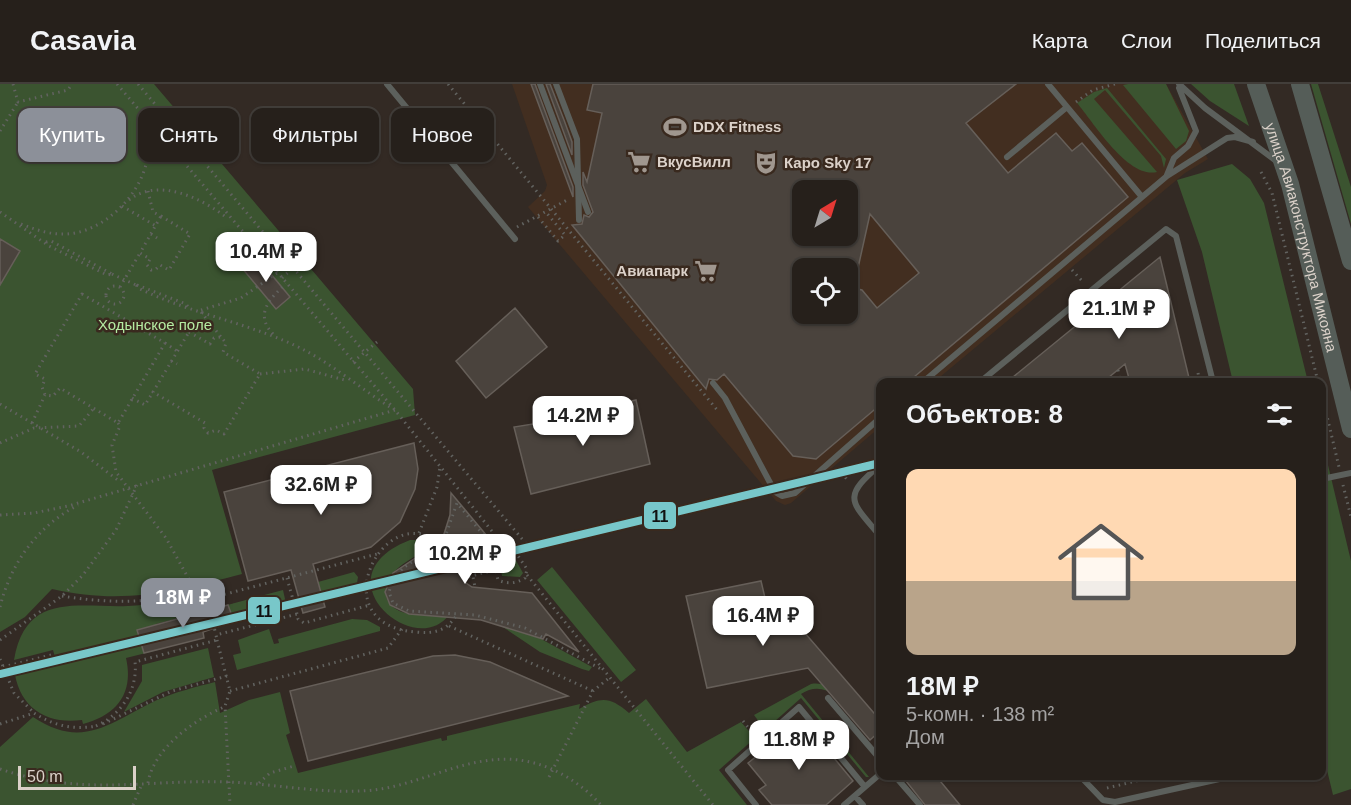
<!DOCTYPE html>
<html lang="ru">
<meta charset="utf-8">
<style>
body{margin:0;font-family:Helvetica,sans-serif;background:#322d28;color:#f1f3f6;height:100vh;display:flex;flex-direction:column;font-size:22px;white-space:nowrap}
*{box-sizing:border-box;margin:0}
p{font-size:20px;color:#a4a3a3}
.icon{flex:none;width:33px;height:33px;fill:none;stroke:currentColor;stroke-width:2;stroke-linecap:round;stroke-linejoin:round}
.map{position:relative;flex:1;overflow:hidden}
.sheet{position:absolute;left:876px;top:294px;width:450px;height:402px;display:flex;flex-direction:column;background:#26201b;border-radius:12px;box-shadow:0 2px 4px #0004,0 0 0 2px #423e3a}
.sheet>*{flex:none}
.hud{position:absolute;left:18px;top:24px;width:570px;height:54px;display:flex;gap:12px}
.needle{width:39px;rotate:38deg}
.tools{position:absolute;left:792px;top:96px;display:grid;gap:12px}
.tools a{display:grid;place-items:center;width:66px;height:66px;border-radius:12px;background:#26201b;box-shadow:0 2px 4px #0004,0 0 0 2px #423e3a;font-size:30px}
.scale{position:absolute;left:18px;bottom:15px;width:118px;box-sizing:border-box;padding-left:6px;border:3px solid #dbd1c9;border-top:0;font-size:16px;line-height:21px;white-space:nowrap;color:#dbd1c9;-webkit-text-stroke:4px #39291e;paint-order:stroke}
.price{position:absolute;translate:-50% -51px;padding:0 14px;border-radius:12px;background:#fff;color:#222;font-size:20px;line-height:39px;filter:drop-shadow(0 2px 3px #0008)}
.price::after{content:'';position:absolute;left:50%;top:36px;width:18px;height:14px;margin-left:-9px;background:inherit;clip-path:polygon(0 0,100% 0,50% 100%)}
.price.active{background:#8c9099;color:#fff}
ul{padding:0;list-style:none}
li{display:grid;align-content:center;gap:12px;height:318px;padding:0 30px}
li+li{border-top:2px solid #423e3a}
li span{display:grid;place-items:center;height:186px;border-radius:12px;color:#555}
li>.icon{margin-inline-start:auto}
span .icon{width:108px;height:108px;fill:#fffc;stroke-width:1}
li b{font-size:26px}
h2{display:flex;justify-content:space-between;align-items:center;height:72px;padding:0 30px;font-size:26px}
.chip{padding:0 21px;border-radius:12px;background:#26201b;box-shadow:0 2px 4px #0004,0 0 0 2px #423e3a;font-size:21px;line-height:54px}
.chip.active{background:#8c9099;color:#fff}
header{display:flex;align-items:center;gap:36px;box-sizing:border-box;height:84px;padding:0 30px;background:#26201b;border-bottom:2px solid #423e3a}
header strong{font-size:28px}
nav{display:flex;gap:33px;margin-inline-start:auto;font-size:21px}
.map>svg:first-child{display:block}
</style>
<header>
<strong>Casavia</strong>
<nav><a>Карта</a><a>Слои</a><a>Поделиться</a></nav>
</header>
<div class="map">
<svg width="1351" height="721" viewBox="0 0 1351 721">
<rect width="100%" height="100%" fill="#332a24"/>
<path fill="#422e20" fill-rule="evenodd" d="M512,0H1166L1208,75L1185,89L934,298H880V343L791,419L785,421L776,417L528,123L545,107L547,101ZM802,106H848V152H802ZM802,184H848V230H802Z"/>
<path fill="#3b5430" d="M0,0H154L413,305L415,331L212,386L242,490C174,508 122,521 52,505L25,533L0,548Z
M1128,0H1166L1189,47L1186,57L1176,65L1123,1Z
M1191,0H1234L1249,42L1210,17Z
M1311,0H1318L1351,103V140Z
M1107,4L1166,75L1164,84L1161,72L1105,6L1094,15L1157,88C1128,95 1094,39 1077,19L1094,8Z
M1232,80L1250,95L1264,119L1308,298H1233L1202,168L1177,96Z
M1322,356L1351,477V705L1333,711L1322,665Z
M410,456H422L432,463C415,473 381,487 386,512C388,520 394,525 402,528C415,533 434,530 449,531C414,577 317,492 410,456Z
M505,465L513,471L523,489L520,493L502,492L498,470Z
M552,483L636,586L621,598L537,496Z
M354,488L358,493L357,499L321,508L318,498Z
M283,506L287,524L234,537L228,521L220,523Z
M192,511L198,529L156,540L162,565L126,574C134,609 117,631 83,640L82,636C46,641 18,623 14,584L55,573L53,566L14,576C26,507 78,524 128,522C149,521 171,517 192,511Z
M352,535L367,536L380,543V547L237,586L233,571L241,569L238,556L269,545L274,560L279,559L278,555Z
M497,539L534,551L592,583L589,587L582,585L540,568Z
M208,564L214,593L163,608L124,628L142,597V581Z
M215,598L220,629L249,616L280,608L290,649L286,651L298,689L441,654L442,657L447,656V652L580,620L579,625C601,613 609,612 629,629L646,615L687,668L741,638L755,654L719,686L747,721H0V663L33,633C84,667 112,637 157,616C176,608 195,603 215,598Z
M811,600C840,595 864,637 880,656V661C862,640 833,588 801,610L869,693H866L801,614L765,646L754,631Z"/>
<path fill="#4a433d" stroke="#665f59" stroke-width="1.5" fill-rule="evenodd" d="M531,0H535L573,103V113Z
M546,0H550L564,36L572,58V71Z
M593,0H1016L966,39L1008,89L1056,49L1072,67L1082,59L1128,113L908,298H880V321L816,375L793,372L724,290L717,296L709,295L706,305L572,141L582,140L584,131L589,133L593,128L583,101V88L587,98L602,29L587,26ZM802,106H848V152H802ZM870,130L919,189L877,224L862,206L848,203V230H802V184H858Z
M0,155L20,167L0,201Z
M256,172L290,213L276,225L242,184Z
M1160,173L1190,298H1130L1125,280L1103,298H1007Z
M515,224L547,263L486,314L456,277Z
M636,316L650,380L531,410L514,343L589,331L588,327Z
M414,359L418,385L415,405L400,438L371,463L313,480L325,523L303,529L291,486L248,497L224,408Z
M451,409L493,459L463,481L462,491L466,499L472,503L532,509L579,568L546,550L543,555L481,536L409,530L390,521L385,508L393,489L432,463L444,450L450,431Z
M761,497L771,539L792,534L880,636V647L870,656L808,584L707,604L686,512Z
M228,521L234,537L203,548L204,554L144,569L137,546Z
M455,571L490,578L568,612L308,677L290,607L433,572Z
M797,640L804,649L810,645L853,697L826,721H772L759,706L766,701L748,679Z
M902,692H936L960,721H925Z"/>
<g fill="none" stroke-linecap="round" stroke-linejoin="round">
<path stroke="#626360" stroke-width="3" stroke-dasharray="1.5 4.5" stroke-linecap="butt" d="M13,0L18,18L68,6L72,0
M117,0L395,326L503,461
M138,0L528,462
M448,0L718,327
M1076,18L1093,6L1115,0
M0,47L18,18
M1261,88L1272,109L1318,298
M148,107L153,128L161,132
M129,116C158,93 202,114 227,134
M122,122L156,142
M0,128L49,162L107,191L112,190
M161,132L190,150L169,186L160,181L155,186H151L147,181L150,175L140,169Z
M538,133L558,157L565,151L545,127
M21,140C34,145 47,150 62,150C101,151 140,113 147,76C150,62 147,48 145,34
M517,143L569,115
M151,150L157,154
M46,158L51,157L112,190
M1072,186L1084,199
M282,194L302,175
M136,201L140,205C190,229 244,238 294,261C329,277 358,303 390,323
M137,201L186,220L189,224
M106 211a9 9 0 1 1 18 0a9 9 0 1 1-18 0Z
M120,203L140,169
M82,210L165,259L118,339L60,304L53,312L45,311L42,303L45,295L35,290Z
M201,226L241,214L277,189
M201,228L221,253
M189,248L210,260L214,254L221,253L226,259L223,268L260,290L224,350L216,346L208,349L204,344L205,339L153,308Z
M273,250C254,230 270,214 286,200
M165,259L177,267
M171,277L177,280
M353,278L377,258
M1118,286L1120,298
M1198,289L1200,298
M260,290L305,285L348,297
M1322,311L1339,383
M132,314L145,321L153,308
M0,320L81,368L119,397
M32,339L45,311
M118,339L120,342L112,361L116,388L166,454L195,506L207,515L216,551
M0,359L34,344L79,342L94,324
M838,384L849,398
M1343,401L1351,433
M0,431L34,429L68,422L395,326
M419,449L437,403L440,383
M437,458C383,416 320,541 416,548C434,550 446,547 456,532
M505,461L514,466L527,485L525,494C516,500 507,500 498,496L492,469Z
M495,465L457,419L444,456L403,484L393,495L389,508L393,519L409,527L475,531L525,544L601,585
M465,479L471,483L475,503
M527,491L713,721
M287,494L297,530
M463,494L495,486
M62,512C106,519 151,521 195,506
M207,515L377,470
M0,523C11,478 38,442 78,421
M449,542L593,607
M0,556L62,512L83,491L116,446L137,401
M217,556L230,607L225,622L230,721
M0,575L14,609L34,629
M3,583L51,571
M230,607L388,564L402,545
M743,637L753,650
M0,640L34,629C54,642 74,646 97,642
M103,640L172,607L227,592
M96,642C121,631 138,606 135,578L217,556L216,551L297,530L298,535L304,539L370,521
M0,685C83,713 146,695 229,698C277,700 326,711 374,706C423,700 468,670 519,676C551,680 580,698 601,721
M549,693L593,607L609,594
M148,699C153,665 194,636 224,623
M259,699L270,689L294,682
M1107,704L1157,692
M133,721L142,700"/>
<path stroke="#5c605c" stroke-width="6" d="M387,0L515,155
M556,0L577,55L579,136
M1048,0L1142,113
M1179,0L1205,24L1275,76
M1007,73L1067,23
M1167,91L1174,74L1188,62L1196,47L1179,4
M923,298L1167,92L1227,54L1235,53L1253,58
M980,298L1166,145L1176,152L1213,298
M713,299L725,314L775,408L782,412L795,409L880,334
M880,381C841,414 851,417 880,452
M1322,395L1351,389
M828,614L880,675
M895,692L920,721
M1080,692L1103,716L1115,718L1233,692
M855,712L863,721
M756,721L728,686L799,623L865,703
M844,721L880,690"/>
<g stroke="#555d58" stroke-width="18">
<path id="s1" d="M1256,0L1290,100L1351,345"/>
<path d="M1300,0L1351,177"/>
</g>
<path stroke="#626360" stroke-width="3" stroke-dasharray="1.5 4.5" stroke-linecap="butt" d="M112,190L136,201"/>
<path stroke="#5c605c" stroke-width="6" d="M540,0L588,128"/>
<g stroke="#39291e" stroke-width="12">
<path id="metro-1" d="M0,590L880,379"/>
</g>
<use href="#metro-1" stroke="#78c7c9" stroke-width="8"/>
</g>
<defs>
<g id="stadium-bare" transform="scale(1.8)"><path d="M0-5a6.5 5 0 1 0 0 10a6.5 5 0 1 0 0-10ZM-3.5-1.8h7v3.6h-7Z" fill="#a0978f" stroke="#39291e" stroke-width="2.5" paint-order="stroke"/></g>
<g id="supermarket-bare" transform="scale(1.8)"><path d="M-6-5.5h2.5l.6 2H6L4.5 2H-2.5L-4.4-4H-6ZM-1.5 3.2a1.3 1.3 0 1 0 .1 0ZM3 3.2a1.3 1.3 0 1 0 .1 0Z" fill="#a0978f" stroke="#39291e" stroke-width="2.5" paint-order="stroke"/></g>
<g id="theatre-bare" transform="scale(1.8)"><path d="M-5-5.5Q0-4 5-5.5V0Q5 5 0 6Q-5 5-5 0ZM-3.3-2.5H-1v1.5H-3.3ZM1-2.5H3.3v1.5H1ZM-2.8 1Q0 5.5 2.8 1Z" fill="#a0978f" stroke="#39291e" stroke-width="2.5" paint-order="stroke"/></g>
</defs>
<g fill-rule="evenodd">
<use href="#stadium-bare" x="675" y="43"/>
<use href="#supermarket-bare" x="639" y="78"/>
<use href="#theatre-bare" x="766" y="79"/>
<use href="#supermarket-bare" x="706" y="187"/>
</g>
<g text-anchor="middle" stroke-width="5" stroke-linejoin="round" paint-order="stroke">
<g font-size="15" font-weight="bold" fill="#dbd1c9" stroke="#39291e" text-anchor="start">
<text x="693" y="48">DDX Fitness</text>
<text x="657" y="83">ВкусВилл</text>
<text x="784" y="84">Каро Sky 17</text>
<text x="688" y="192" text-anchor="end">Авиапарк</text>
</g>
<g font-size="15" fill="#dbd1c9" stroke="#39291e">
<text dy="5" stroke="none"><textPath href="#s1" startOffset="160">улица Авиаконструктора Микояна</textPath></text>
</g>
<g font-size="15" fill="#b4eba2" stroke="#39291e">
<text x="155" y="246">Ходынское поле</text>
</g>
</g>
<g stroke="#39291e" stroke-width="2">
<rect x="643" y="417" width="34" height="29" rx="6" fill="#78c7c9"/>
<rect x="247" y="512" width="34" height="29" rx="6" fill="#78c7c9"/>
</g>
<g font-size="16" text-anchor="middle" font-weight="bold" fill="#111">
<text x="660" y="438">11</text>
<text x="264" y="533">11</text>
</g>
</svg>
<div class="tools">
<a><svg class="needle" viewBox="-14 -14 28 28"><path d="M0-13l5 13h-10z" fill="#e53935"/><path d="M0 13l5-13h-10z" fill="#a4a3a3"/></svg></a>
<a><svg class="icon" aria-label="locate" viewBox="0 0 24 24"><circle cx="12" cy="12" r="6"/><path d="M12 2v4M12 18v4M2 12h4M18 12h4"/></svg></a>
</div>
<div class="scale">50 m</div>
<b class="price" style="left:266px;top:199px">10.4M ₽</b>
<b class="price" style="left:1119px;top:256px">21.1M ₽</b>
<b class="price" style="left:583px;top:363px">14.2M ₽</b>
<b class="price" style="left:321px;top:432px">32.6M ₽</b>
<b class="price" style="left:465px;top:501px">10.2M ₽</b>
<b class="price active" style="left:183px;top:545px">18M ₽</b>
<b class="price" style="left:763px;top:563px">16.4M ₽</b>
<b class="price" style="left:799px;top:687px">11.8M ₽</b>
<div class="hud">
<a class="chip active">Купить</a>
<a class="chip">Снять</a>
<a class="chip">Фильтры</a>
<a class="chip">Новое</a>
</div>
<section class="sheet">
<h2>Объектов: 8<svg class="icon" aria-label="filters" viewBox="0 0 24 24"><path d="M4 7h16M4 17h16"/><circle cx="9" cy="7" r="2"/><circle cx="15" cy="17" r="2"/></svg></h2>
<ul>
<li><span style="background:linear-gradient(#ffd9b3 60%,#b9a48a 0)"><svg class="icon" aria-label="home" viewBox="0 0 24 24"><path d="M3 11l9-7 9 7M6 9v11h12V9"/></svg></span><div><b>18M ₽</b><p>5-комн. · 138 m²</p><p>Дом</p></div></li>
</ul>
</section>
</div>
